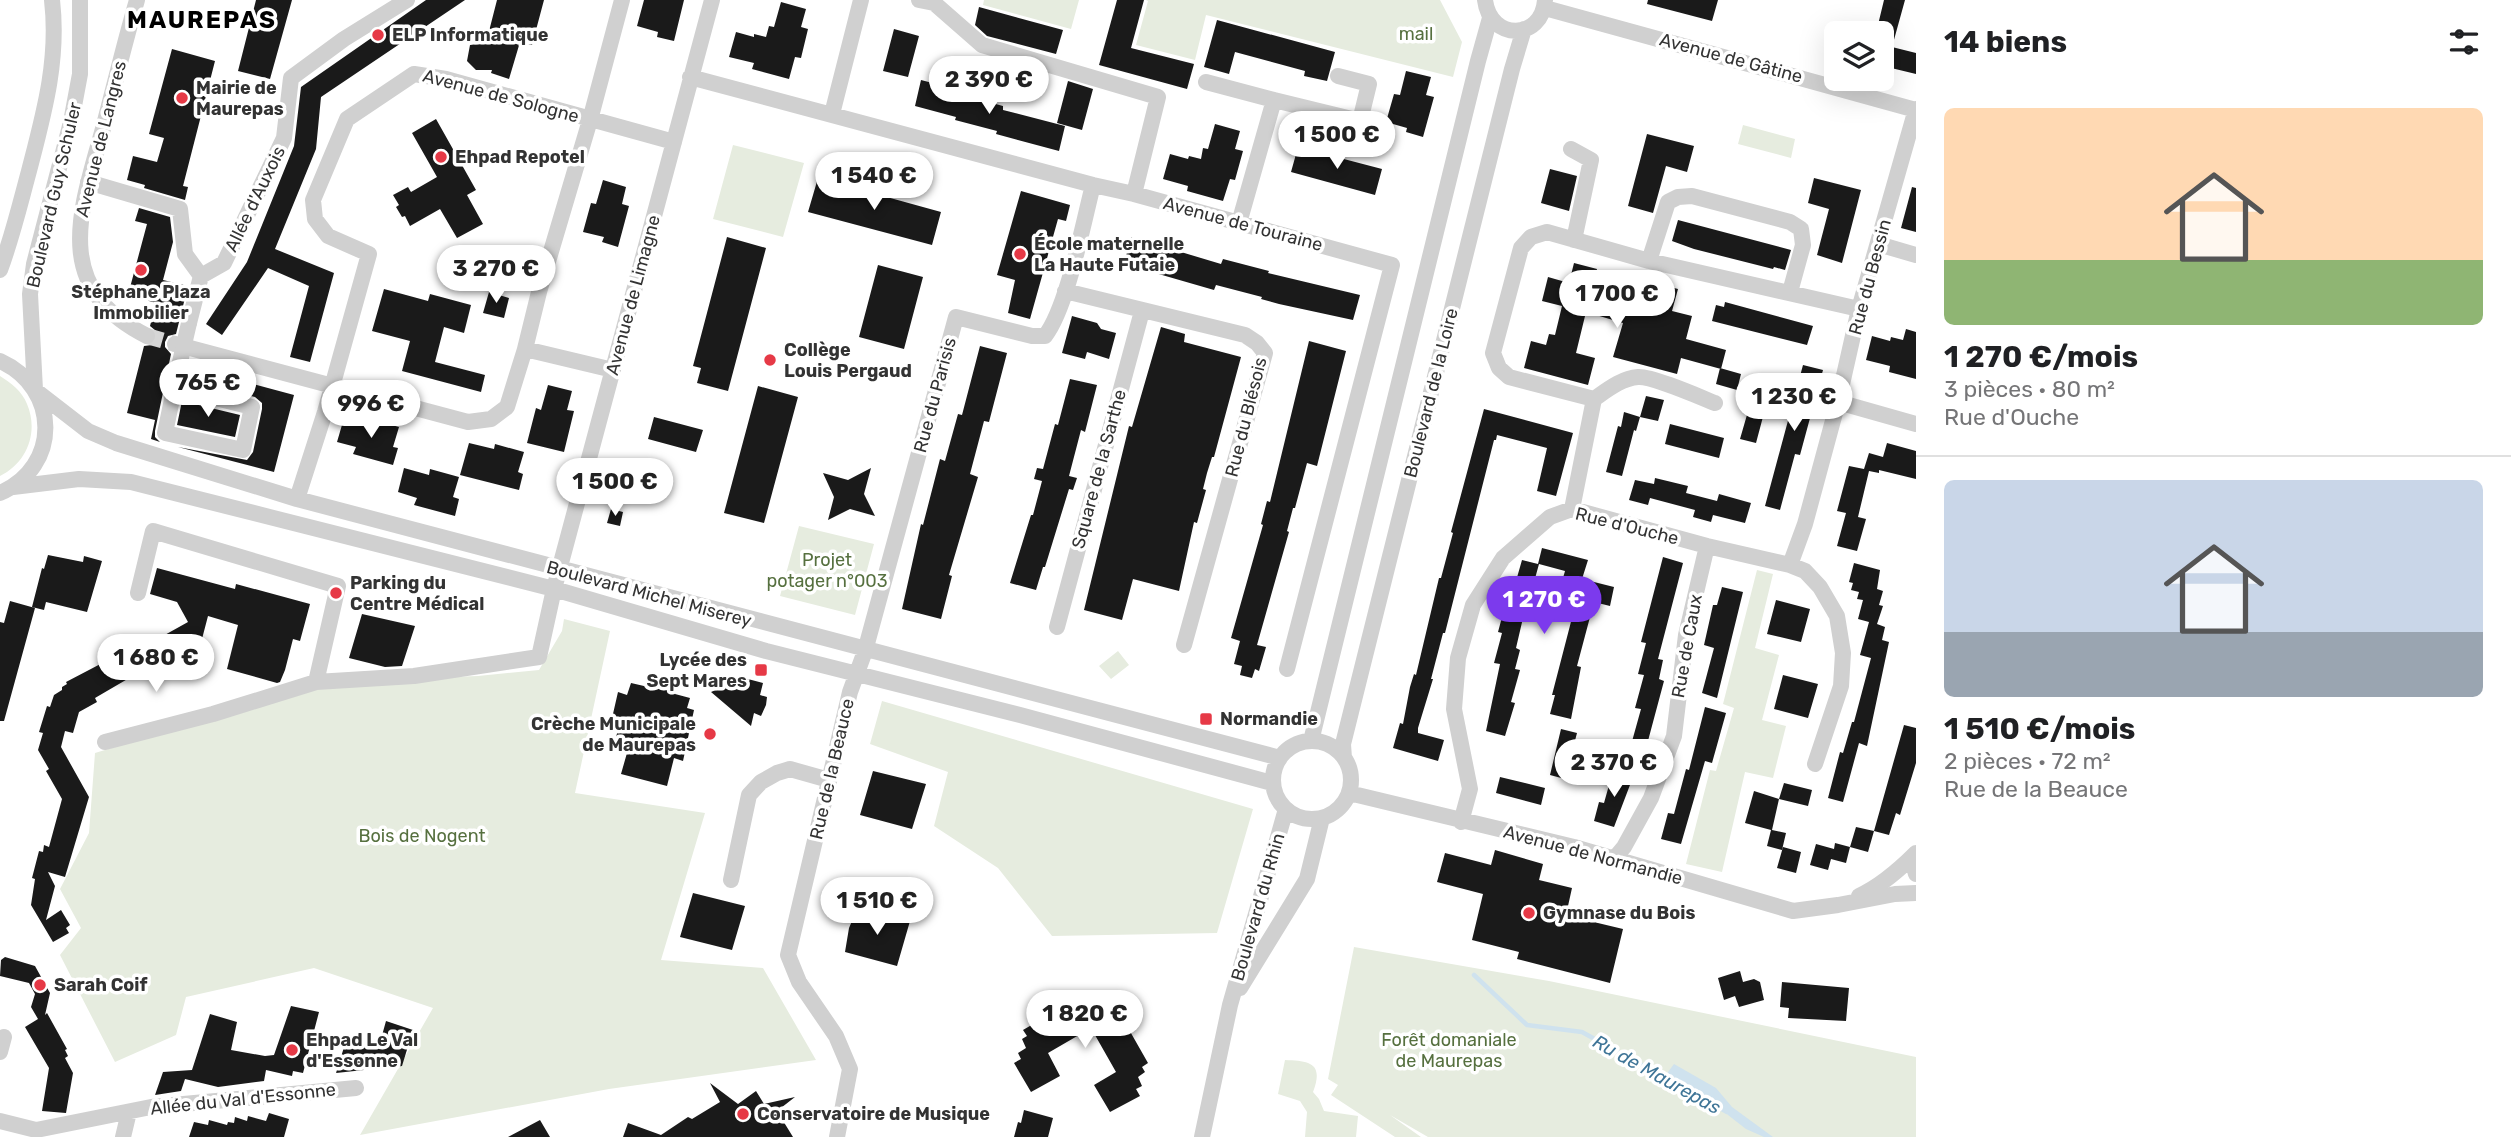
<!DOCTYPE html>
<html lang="fr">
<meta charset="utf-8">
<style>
body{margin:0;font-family:Rubik,sans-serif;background:#f2f2f2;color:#202124;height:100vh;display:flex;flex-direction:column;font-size:26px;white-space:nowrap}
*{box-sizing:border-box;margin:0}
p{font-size:23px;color:#757577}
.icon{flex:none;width:38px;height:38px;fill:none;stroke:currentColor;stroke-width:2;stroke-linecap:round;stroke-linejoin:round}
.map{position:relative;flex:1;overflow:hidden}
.drawer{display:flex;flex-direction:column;background:#fff;width:595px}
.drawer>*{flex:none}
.fabs{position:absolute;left:1824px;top:21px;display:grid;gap:14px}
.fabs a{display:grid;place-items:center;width:70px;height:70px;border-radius:10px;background:#fff;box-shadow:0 7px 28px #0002;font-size:35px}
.price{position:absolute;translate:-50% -60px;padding:0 16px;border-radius:24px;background:#fff;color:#222;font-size:23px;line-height:46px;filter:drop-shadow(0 2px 4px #0008)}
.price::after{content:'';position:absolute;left:50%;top:42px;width:21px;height:16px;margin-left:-10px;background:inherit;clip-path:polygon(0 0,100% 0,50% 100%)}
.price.active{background:#7c3aed;color:#fff}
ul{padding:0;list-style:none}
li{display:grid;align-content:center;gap:14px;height:371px;padding:0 28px}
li+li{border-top:2px solid #e0e0e0}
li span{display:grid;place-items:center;height:217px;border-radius:10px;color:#555}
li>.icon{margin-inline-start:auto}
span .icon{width:126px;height:126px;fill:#fffc;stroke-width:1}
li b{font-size:30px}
h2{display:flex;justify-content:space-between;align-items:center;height:84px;padding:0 28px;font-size:30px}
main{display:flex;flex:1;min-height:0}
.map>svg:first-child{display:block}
</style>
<main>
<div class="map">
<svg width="1916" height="1137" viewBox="0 0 1916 1137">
<rect width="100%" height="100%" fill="#fff"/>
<path fill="#e6ecdf" d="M984,0H1079L1071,29L983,5Z
M1146,0H1440L1462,42L1453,77L1206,15L1195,60L1136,45L1148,1Z
M1743,125L1795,139L1791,158L1738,144Z
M733,145L804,163L783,237L713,219Z
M0,376C11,383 22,391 27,404C39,432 27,463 0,476Z
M799,526L874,544L855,615L780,596Z
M1757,570L1773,574L1755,648L1779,655L1762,720L1786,726L1773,778L1745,772L1722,872L1686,864L1710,770L1716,771L1734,708L1723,704Z
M564,619L610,631L575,793L705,813L661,960L763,968L816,1060L609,1089L360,1135L433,1008L314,968L186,997L176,1035L115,1062L60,955L81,928L60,889L89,833L95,753L334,681L478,676L539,670L562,631Z
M1118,651L1129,665L1111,679L1099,666Z
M882,701L1253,809L1217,933L1052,936L998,868L934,826L948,772L870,744Z
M1354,947L1549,981L1916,1057V1137H1428L1390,1115L1421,1137H1395L1331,1095L1338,1085L1328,1079Z
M1285,1060C1310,1061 1324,1063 1313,1092L1319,1099L1324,1111L1358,1116L1356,1137H1305L1307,1112L1300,1101L1278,1094Z"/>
<path fill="#cfe2ee" d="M1674,1064L1716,1088L1732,1107L1773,1137H1764L1746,1129L1728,1115L1713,1099L1665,1076Z"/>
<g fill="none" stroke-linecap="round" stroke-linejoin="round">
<path stroke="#cfe2ee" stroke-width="4.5" d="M1474,975L1527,1025L1582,1032L1727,1112"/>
</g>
<path fill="#1a1a1a" d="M256,0H292L270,79L238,71Z
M426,0H465L321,97L316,149L275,249L334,273L310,362L290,357L309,286L268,268L222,335L206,324L247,262L294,146L301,87Z
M497,0H544L532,45L520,42L509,79L491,73L492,70H476L467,61L470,45L486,43Z
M644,0H684L674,41L657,37L658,32L637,26Z
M1117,0H1144L1131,48L1194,64L1187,89L1099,65Z
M1648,0H1718L1712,21L1647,4Z
M1884,0H1905L1892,47L1916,53V74L1887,67L1886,73H1881V33H1876Z
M781,2L806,9L801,27L808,29L801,58L795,57L789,79L752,69L754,63L729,57L736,32L754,37V34L766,37L769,26L774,27Z
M979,7L1063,30L1056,54L987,36L975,25Z
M1217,20L1335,52L1327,81L1304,76L1305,71L1235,52L1229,74L1204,67Z
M894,29L919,36L908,77L883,71Z
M172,49L215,61L183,186L188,187L185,200L144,188L145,185L127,180L133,156L157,162L164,138L149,134Z
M1406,71L1431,77L1426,95L1434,97L1423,137L1406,132L1407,128L1386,122L1394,94L1400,95Z
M921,80L963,91L962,95L1003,106V110L1065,126L1059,151L996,134L997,131L955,120L956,117L915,106Z
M1068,81L1093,89L1082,130L1057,123Z
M436,119L476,190L467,195L483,224L457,238L440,209L410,226L405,216L402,217L396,207L399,205L393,195L408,187L411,192L437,177L412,133Z
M1215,124L1240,131L1235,149L1243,151L1235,180L1230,179L1223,201L1187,191L1188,186L1163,179L1170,154L1188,159L1189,156L1201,159L1203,148L1208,149Z
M1647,134L1694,146L1687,172L1666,166L1653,213L1628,206Z
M1298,147L1382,169L1375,195L1291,172Z
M1550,169L1577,176L1569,211L1541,203Z
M818,178L941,212L932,245L808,212Z
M1814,178L1861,190L1842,263L1817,255L1829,209L1808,203Z
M603,180L626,187L622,204L629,206L618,247L602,242L604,237L583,232L591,203L596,204Z
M1912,187L1916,188V232L1901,228Z
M1021,191L1070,205L1066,221L1058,219L1030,319L1008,313L1015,280L997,275Z
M139,208L170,217L173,242L163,280L188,286L176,334L168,336L165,342V347L171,354L155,431V437L160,442L151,439L155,420L127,413L144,346L152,345L157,337L156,331L150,326L156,303L128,295L147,224L135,221Z
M1678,220L1791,250L1785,270L1774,267L1773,269L1694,249L1672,241Z
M727,237L766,248L728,391L697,383L701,368L693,366Z
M1131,237L1221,264L1223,259L1269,271L1268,273L1360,295L1353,320L1279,304L1261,299L1262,297L1216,285L1214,290L1124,264Z
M1574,263L1597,269L1592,289L1649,304L1655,283L1678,289L1672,311L1692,316L1686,339L1726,350L1721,369L1681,358L1677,374L1613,357L1623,323L1586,312L1576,353L1595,358L1588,385L1524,368L1531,341L1546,345L1549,334L1555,335L1562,306L1542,301L1548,277L1569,283Z
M878,265L923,277L904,349L859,337Z
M384,289L428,301L430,294L471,305L464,333L444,327L435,362L485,375L481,392L402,371L410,341L372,331Z
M489,292L509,298L504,318L483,313Z
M1725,302L1813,326L1807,345L1712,321L1716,305L1724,307Z
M1072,316L1097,323L1101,329L1116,333L1109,359L1087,352L1085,359L1062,353Z
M1161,327L1185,334L1184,342L1241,357L1214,457H1212L1207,473L1203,489L1206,490L1197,523L1194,522L1179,591L1133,579L1122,620L1084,610L1129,426L1132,427Z
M1906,329L1916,332V379L1889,372L1890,366L1866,360L1872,336L1890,341L1891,337L1903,340Z
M1309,341L1346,351L1317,466L1307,463L1295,508H1293L1287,531L1289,532L1257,645L1266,647L1259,671L1255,669L1252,678L1240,675L1242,666L1234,664L1240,641L1231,638L1263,525L1261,524L1267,501L1270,502Z
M980,346L1007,353L989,422L984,421L970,474L978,477L949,575L952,576L941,619L902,609L921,524L923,525L940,459L945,461L958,414L962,415Z
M1803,365L1823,370L1800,455L1795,454L1780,510L1765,506Z
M190,367L294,395L274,472L178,447L247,460L253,452L262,409V403L255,397L187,380Z
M1720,368L1741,374L1737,390L1716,384Z
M1070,379L1097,385L1085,432L1081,430L1069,476L1077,478L1073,490L1069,489L1045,567H1043L1036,590L1010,583L1031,515H1033L1042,481L1034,479L1037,468L1043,469L1055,424L1058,425Z
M548,385L572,391L567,410L574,411L564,452L527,443L536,408L541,410Z
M758,386L798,397L764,523L724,513Z
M1753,394L1768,398L1756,443L1740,439Z
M1646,396L1664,400L1658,421L1640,417Z
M182,401L240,415L235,437L177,425Z
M1484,409L1573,433L1556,496L1537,491L1547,448L1497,435L1496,440H1494L1445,633H1443L1431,679H1433L1418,728V733L1444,740L1438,761L1393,748L1400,723L1403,724L1410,687L1414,674L1416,675L1439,578H1441L1453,533L1451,532Z
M1624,412L1640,417L1636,431L1634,430L1622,476L1606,472L1618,426L1621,427Z
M654,417L703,430L696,452L648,439Z
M344,418L368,425L370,419L399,427L393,447L398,448L393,465L353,454L356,447L337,442Z
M1670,424L1724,438L1719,458L1665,444Z
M469,443L494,449L495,444L524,452L518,472L523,474L519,490L460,475Z
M1887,443L1916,451V479L1879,470V473L1869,471L1858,517L1866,519L1857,551L1837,546L1846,513L1837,511L1849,466L1864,469L1869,453L1883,457Z
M404,468L429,475L430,469L459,477L453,497L459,499L455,516L414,505L417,498L398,492Z
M871,468L864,494L875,516L850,509L828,520L834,497L823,473L848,480Z
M1655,478L1688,486L1686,493L1717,501L1719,494L1751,503L1745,523L1713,515L1711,522L1693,517L1695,510L1650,498L1648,505L1629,500L1635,480L1654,484Z
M611,509L623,512L620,526L607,523Z
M1542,548L1588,560L1582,579L1614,587L1610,606L1594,602L1577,666L1581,667L1571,719L1550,714L1555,695H1552L1580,587L1579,590L1561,585L1565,571L1539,564L1528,604L1532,605L1528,620L1523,618L1516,648L1520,650L1515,669L1520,670L1511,702L1515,703L1505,736L1486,731L1500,664L1494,663L1502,633L1498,632L1512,580L1516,581L1522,560L1538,564Z
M48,555L83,562L84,556L102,561L87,612L46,602L44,610L32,607L42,568L44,569Z
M1663,557L1683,563L1658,659L1663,660L1659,679L1664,681L1641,767L1626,763L1641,709L1635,708L1644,675L1638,674L1646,643L1641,642Z
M1854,563L1880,570L1877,589L1883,591L1879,605L1883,606L1877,624L1885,627L1882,640L1889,642L1867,746L1859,743L1843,802L1828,798L1840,752L1843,753L1852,722H1854L1871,658L1860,655L1869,622L1858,619L1863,600L1857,599L1859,592L1851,590L1853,583L1849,582Z
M157,568L235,589L236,584L310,604L300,641L293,639L285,670L280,682L277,683L227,669L238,625L208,616L197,658L180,667L172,653L95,698L97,702L79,712L73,733L65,731L61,747L89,797L65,877L48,872L55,886L46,920L61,910L70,925L66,928L69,933L53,942L31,905L35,879L32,878L39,851L43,852L44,845L49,847L62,799L46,771L49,769L38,750L43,733L39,732L47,706L50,707L54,695L62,690V687L67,684L66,682L131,648L132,650L144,644L145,646L188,622L177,602L150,594Z
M1722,587L1743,592L1717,698L1702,693L1714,648L1704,645L1713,605H1717Z
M1776,600L1810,609L1801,642L1767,634Z
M10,601L35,608L4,721H0V622L4,623Z
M362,614L415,626L402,666L385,667L349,658Z
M729,674L763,683L760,695L767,697L766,705L761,716L754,713L751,726L711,692L718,689L720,683L726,685Z
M1783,675L1818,684L1808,718L1774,709Z
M646,680L676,688L675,694L690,698L687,708L694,710L683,761L674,758L667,786L621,774L629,746L615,742L618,729L610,727L618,692L627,695L631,683L644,686Z
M1705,707L1726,713L1712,763L1705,761L1681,844L1661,839L1668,813L1674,814L1686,769L1689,770Z
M1904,725L1916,728V763L1900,815L1896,813L1889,835L1874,831Z
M1561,729L1577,733L1565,779L1550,775Z
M873,771L926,784L912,829L860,815Z
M1613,771L1633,777L1614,827L1594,821L1599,802L1604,803Z
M1500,777L1545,788L1541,805L1496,793Z
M1784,783L1812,790L1808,806L1779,799L1772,830L1786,833L1782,850L1767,846L1771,830L1745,823L1754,791L1779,799Z
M1856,827L1874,831L1868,852L1850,847L1846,863L1831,859L1828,870L1810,865L1816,844L1834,849L1835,843L1850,847Z
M1783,847L1801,852L1796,873L1777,868Z
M1495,850L1543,864L1539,880L1572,888L1568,906L1580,909L1577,918L1623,929L1610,983L1517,959L1519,952L1472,940L1483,894L1437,882L1445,853L1491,865Z
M693,893L745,906L732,950L680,937Z
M858,908L910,921L897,966L845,952L849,928L852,921L854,922Z
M5,957L35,966L50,993L45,1015L47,1013L67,1049L65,1050L68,1056L65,1058L73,1073L66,1113L42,1111L49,1068L25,1027L38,1019L31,1007L35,994L29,983L0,976L1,960Z
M1740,971L1743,982L1754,979L1760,982L1764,1000L1739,1007L1735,996L1724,1000L1718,978Z
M1782,982L1849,988L1846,1021L1788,1018L1789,1008L1780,1007Z
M1081,996L1085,1002L1092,999L1098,1008L1096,1017L1115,1005L1148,1063L1142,1067L1145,1072L1138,1077L1142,1086L1136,1089L1140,1096L1110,1112L1094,1085L1116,1072L1091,1028L1048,1053L1060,1076L1031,1092L1014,1063L1021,1059L1018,1053L1026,1048L1022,1039L1027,1036L1023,1030Z
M291,1006L319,1012L303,1073L293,1071L292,1076L266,1070L264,1081L218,1087L185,1079L181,1091L155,1095L163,1072L192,1070L210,1014L237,1022L231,1050L265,1056L274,1055Z
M386,1021L413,1030L402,1066L388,1068L375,1064L373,1069L336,1073L345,1044L381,1039Z
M710,1083L738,1104L756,1091L764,1104L795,1097L777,1111L793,1137H623L628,1123L661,1135L688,1117L692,1119L720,1102Z
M1024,1110L1053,1118L1048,1137H1014L1018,1122L1021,1123Z
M269,1113L289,1119L284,1137H189L194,1122L208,1125L209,1120L227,1125L228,1122L234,1123L235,1117L247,1121L248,1116L266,1121Z
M540,1120L550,1137H508Z"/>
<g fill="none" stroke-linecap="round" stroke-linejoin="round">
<path stroke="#d6d6d6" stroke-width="16" stroke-dasharray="16 8" stroke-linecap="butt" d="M147,336L175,344"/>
<path stroke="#d0d0d0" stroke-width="16" d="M137,0C125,41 115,83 104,125C81,209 49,287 147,336
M919,0L934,3L982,45L1158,97L1134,194
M1485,0C1490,41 1542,41 1545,0
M1545,8L1916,110
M690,77L1093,185L1134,194L1392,265L1287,669
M1206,82L1274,100
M832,114L861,0
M1571,149L1591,160L1574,240
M88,182L180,209L185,254L201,276
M1239,223L1274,100L1360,121L1369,84L1338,76
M1878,244L1916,255
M1649,261L1668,202L1678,197L1692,196L1790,222L1801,229L1803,245L1790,292
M0,270C12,238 20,204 29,171C44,113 59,60 52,0
M1065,291L1245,335L1257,343L1265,353L1184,645
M189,323L201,276L224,263L284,138L291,78L344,39L407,0
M175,344L468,422L491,419L507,407L525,349L613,370
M525,349L539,292L590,120L622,0
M0,361C60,388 61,467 0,493
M175,388L252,407L243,450L165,433L177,375
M35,390L88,431L116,443L297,499L1280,758
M35,390L30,294L34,264L71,122L80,74V0
M1594,399C1607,390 1622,378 1638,377C1652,376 1700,397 1715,403
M1838,402L1916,424
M13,487L79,479L131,482L554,589L766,651L1020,715L1272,783
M297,499L325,412L369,254L328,236L315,219L313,200L347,119L414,74L446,79L674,142
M1572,509L1594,399L1509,377L1499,368L1493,353L1521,248L1531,237L1547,232L1649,261L1859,309
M1790,565L1805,524L1838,402L1859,309L1916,109
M138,593L153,531L338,586L316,682
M1057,627L1142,311
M1311,741L1478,61L1490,18
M1273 780a39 39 0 1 1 78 0a39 39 0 1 1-78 0Z
M105,742L213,714L316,682L414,676L539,657L554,589L712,0
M1344,758L1343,744L1351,712L1512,69L1524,29
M1349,793L1574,847L1793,911L1838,905L1895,894L1916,893
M1461,822L1470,789L1454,709L1458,658L1473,605L1503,558L1550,517L1572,509L1707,546L1790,565L1805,571L1820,587L1837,616L1843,653L1841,686L1815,764
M1916,856L1914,867L1916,874
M1614,859L1624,847L1651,798L1674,736L1686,635L1707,546
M731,880L749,795L761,782L777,773L790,769L829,780
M1859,896C1881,886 1899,870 1916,853
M1240,988L1307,879L1322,818
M0,1052L4,1037
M0,1121L36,1130L151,1107L356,1088
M123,1137L129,1112
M837,1137L850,1069L836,1036L799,982L788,955L850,692L865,651L956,317L1032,336H1045C1067,308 1083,224 1093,185
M1202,1137L1230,1005L1286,809"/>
<path stroke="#d0d0d0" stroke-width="16" d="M177,375L189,323"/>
</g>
<g fill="#e63946" stroke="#fff" stroke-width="2.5">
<circle cx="378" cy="35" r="7"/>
<circle cx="182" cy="98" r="7"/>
<circle cx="441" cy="157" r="7"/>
<circle cx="1020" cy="254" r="7"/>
<circle cx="141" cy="270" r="7"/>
<circle cx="770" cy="360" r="7"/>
<circle cx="336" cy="593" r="7"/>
<rect x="754" y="663" width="14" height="14" rx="3.5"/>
<rect x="1199" y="712" width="14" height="14" rx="3.5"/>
<circle cx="710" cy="734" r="7"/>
<circle cx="1529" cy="913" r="7"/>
<circle cx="40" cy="985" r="7"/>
<circle cx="292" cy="1050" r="7"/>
<circle cx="743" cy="1114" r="7"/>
</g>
<g text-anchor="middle" stroke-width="7" stroke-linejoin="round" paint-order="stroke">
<g font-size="18" fill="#56703f" stroke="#fff">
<text x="1416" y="40">mail</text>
<text x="827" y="566">Projet<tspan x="827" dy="21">potager n°003</tspan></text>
<text x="422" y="842">Bois de Nogent</text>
<text x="1449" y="1046">Forêt domaniale<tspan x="1449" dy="21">de Maurepas</tspan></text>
</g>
<g font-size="18" font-weight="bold" fill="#333" stroke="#fff" text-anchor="start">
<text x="392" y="41">ELP Informatique</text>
<text x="196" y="94">Mairie de<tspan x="196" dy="21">Maurepas</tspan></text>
<text x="455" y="163">Ehpad Repotel</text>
<text x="1034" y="250">École maternelle<tspan x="1034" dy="21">La Haute Futaie</tspan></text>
<text x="141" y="298" text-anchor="middle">Stéphane Plaza<tspan x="141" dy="21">Immobilier</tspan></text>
<text x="784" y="356">Collège<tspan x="784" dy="21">Louis Pergaud</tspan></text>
<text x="350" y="589">Parking du<tspan x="350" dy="21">Centre Médical</tspan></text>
<text x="747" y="666" text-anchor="end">Lycée des<tspan x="747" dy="21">Sept Mares</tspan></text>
<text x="1220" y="725">Normandie</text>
<text x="696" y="730" text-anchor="end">Crèche Municipale<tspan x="696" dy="21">de Maurepas</tspan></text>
<text x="1543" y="919">Gymnase du Bois</text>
<text x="54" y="991">Sarah Coif</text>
<text x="306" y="1046">Ehpad Le Val<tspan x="306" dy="21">d'Essonne</tspan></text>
<text x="757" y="1120">Conservatoire de Musique</text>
</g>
<g font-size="18" fill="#333" stroke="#fff">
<text transform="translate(1731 58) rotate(15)" y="6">Avenue de Gâtine</text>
<text transform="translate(501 96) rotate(15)" y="6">Avenue de Sologne</text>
<text transform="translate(101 139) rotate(-76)" y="6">Avenue de Langres</text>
<text transform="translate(54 195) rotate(-77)" y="6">Boulevard Guy Schuler</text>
<text transform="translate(255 199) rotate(-64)" y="6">Allée d'Auxois</text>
<text transform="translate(1243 224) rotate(15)" y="6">Avenue de Touraine</text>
<text transform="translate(1870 277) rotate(-75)" y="6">Rue du Bessin</text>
<text transform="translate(633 295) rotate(-75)" y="6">Avenue de Limagne</text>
<text transform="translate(1431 393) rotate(-76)" y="6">Boulevard de la Loire</text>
<text transform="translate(935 395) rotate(-75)" y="6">Rue du Parisis</text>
<text transform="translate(1246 417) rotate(-76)" y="6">Rue du Blésois</text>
<text transform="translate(1099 469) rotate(-75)" y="6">Square de la Sarthe</text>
<text transform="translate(1627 526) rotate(14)" y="6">Rue d'Ouche</text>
<text transform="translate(649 594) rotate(15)" y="6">Boulevard Michel Miserey</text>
<text transform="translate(1687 646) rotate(-80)" y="6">Rue de Caux</text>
<text transform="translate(832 769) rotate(-77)" y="6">Rue de la Beauce</text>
<text transform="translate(1593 855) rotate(15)" y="6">Avenue de Normandie</text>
<text transform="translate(1258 907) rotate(-74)" y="6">Boulevard du Rhin</text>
<text transform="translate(243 1099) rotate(-6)" y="6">Allée du Val d'Essonne</text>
</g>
<g font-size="19" font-style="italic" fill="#3f7597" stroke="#fff">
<text transform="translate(1657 1074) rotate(29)" y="7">Ru de Maurepas</text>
</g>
<g font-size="24" font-weight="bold" letter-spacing="2" fill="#000" stroke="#fff">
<text x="202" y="28">MAUREPAS</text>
</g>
</g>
</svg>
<div class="fabs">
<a><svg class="icon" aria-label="layers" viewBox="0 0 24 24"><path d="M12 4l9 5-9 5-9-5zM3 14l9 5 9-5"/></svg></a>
</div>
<b class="price" style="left:989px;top:116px">2 390 €</b>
<b class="price" style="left:1337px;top:171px">1 500 €</b>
<b class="price" style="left:874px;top:212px">1 540 €</b>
<b class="price" style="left:496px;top:305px">3 270 €</b>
<b class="price" style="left:1617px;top:330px">1 700 €</b>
<b class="price" style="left:208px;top:419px">765 €</b>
<b class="price" style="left:1794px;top:433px">1 230 €</b>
<b class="price" style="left:371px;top:440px">996 €</b>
<b class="price" style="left:615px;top:518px">1 500 €</b>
<b class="price active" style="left:1544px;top:636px">1 270 €</b>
<b class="price" style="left:156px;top:694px">1 680 €</b>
<b class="price" style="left:1614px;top:799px">2 370 €</b>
<b class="price" style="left:877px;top:937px">1 510 €</b>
<b class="price" style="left:1085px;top:1050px">1 820 €</b>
</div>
<section class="drawer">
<h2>14 biens<svg class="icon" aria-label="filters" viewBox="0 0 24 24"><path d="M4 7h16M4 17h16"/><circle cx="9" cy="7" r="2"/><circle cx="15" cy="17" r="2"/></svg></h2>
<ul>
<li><span style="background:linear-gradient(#ffd9b3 70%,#8fb573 0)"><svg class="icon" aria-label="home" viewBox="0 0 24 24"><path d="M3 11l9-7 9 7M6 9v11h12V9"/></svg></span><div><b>1 270 €/mois</b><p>3 pièces · 80 m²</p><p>Rue d'Ouche</p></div></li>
<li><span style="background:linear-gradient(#c9d6e8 70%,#9aa5b1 0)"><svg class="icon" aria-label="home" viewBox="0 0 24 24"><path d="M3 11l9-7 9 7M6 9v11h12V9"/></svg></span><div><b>1 510 €/mois</b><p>2 pièces · 72 m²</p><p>Rue de la Beauce</p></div></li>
</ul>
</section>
</main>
